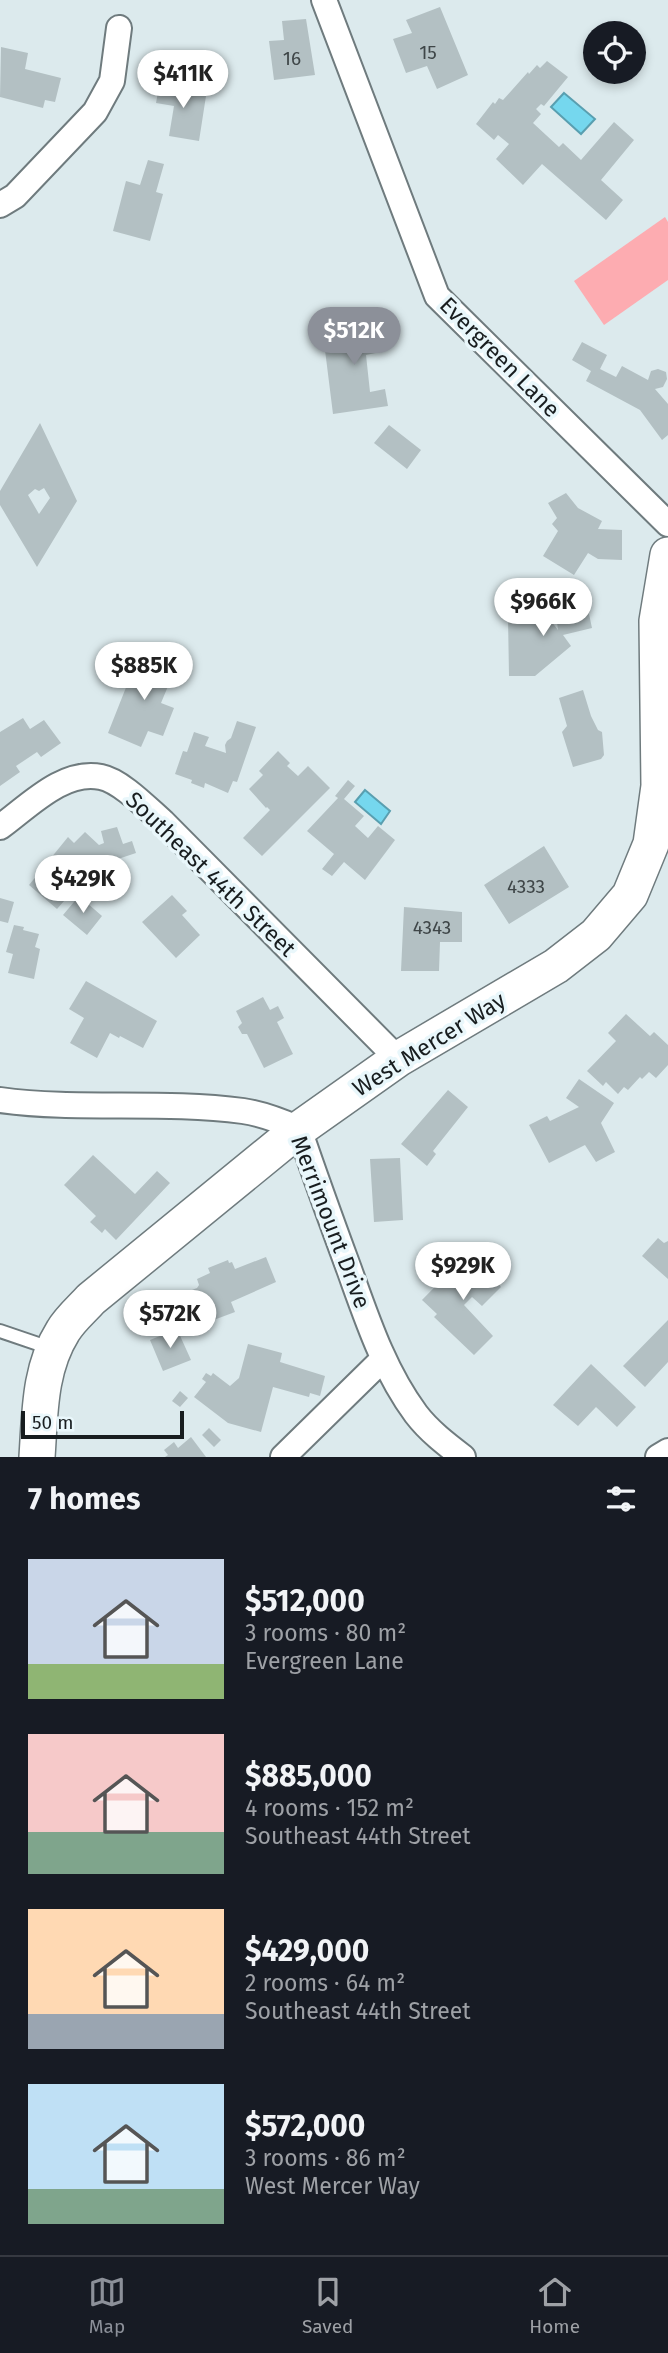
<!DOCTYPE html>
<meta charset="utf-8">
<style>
body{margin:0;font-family:"Fira Sans",sans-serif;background:#20242c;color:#f1f3f6;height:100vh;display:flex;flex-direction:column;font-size:26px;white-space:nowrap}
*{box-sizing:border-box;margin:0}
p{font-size:23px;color:#9ea1a6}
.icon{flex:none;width:38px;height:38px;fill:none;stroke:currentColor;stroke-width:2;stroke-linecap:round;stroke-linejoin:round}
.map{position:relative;height:1457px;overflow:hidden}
.details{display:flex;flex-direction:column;background:#171b24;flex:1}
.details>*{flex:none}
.fabs{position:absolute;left:583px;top:21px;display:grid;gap:14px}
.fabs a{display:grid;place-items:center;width:63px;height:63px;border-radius:50%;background:#171b24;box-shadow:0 4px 10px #0003;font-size:35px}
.scale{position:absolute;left:21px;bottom:18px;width:163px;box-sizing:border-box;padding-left:7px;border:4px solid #181d1f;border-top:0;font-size:19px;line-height:24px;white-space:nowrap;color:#181d1f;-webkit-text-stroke:5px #e9f7fb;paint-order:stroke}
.price{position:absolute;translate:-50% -60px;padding:0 16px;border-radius:24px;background:#fff;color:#222;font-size:23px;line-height:46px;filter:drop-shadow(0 2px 4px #0008)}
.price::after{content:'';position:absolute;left:50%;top:42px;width:21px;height:16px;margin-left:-10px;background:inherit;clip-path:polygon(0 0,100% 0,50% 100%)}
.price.current{background:#8c9099;color:#fff}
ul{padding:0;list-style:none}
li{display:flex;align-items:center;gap:21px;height:175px;padding:0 28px}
li span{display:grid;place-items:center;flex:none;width:196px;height:140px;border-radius:0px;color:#555}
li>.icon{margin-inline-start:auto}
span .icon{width:84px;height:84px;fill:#fffc;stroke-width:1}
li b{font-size:30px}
h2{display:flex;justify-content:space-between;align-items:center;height:84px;padding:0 28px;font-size:30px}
.dock{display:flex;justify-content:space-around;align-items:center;height:98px;border-top:2px solid #363941;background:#171b24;font-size:19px;color:#9ea1a6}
.dock a{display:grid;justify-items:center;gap:4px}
.dock .current{color:#8c9099}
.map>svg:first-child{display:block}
</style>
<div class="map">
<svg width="668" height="1457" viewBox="0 0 668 1457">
<rect width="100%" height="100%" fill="#dceaed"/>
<path fill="#fdacb1" d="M665,217L668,222V280L604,325L574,281Z"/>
<path fill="#75d7ee" stroke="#599fb0" stroke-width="2" d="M564,93L595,119L581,134L551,107Z
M365,790L390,811L381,824L355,802Z"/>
<path fill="#b3c0c3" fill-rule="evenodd" d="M440,7L468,75L437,89L427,66L406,73L393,39L412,33L406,20Z
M306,19L315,75L274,80L269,41L284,40L282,21Z
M1,47L28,53L25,69L61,78L55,102L45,100L43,108L0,97Z
M547,61L568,77L544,106L541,104L536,109L541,114L533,123L559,147L563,143L581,160L614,122L634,140L601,180L623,200L606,220L542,164L523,185L496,159L509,144L498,135L494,140L476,124L493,102L495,104L499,98L503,100L528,72L529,74L537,65L540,68Z
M160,81L187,86L186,93L206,96L199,141L169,136L174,106L156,103Z
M148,160L164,164L156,192L163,194L150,241L113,231L126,181L140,185Z
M366,317L367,322L380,321L385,351L366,355L370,392L385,389L388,406L333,414L324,342L339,340L338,325L350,324L349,320Z
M582,342L607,355L600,369L616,377L622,366L648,380L651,371L658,369L666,372L667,379L663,387L655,389L668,404V435L662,440L640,410L586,381L591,371L572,360Z
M40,423L77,501L37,567L0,505V491ZM44,488L50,498L39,514L28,495L35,489L39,491Z
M389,425L421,450L407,469L374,443Z
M566,493L578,508L602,521L598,529L622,530V560L598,559L588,553L574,575L543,556L558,531L552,524L557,518L548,503Z
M586,600L592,628L563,635L571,646L535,676H509L508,618L514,610L525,611L532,619L551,621L558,630L555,606Z
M140,652L176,667L161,703L174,708L163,736L148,731L141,747L108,733Z
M583,690L591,716L598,730L602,732L604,755L601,759L573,767L562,732L567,726L559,698Z
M23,718L30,729L44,720L61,743L41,757L37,752L16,766L20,772L0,786V732Z
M237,721L256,727L237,782L233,781L228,793L205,783L204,788L191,783L192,780L175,774L183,751L187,752L194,732L209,737L205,746L226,753L225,745L227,741L231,738Z
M278,751L290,763L287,766L298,776L308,766L330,788L262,856L243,838L270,810L267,807L266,808L249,789L263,775L259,771Z
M348,780L355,786L344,799L364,816L355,826L368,838L378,826L395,840L365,880L344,862L332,876L322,869L334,854L307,831L338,798L335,796Z
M117,827L123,844L132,841L136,853L94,867L57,909L29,885L68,837L74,843L85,832L99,845L104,843L101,831Z
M544,846L569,887L509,924L484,885Z
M172,895L187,911L182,915L200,935L176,958L142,922Z
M79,896L102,916L87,935L63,915Z
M0,898L14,902L8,923L0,921Z
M404,907L462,912V942H440L439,971H401Z
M14,925L24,927L23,930L39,934L35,947L40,949L34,979L8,973L13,954L6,952Z
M86,981L157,1021L143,1048L120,1036L119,1038L110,1033L97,1058L70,1043L84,1018L69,1009Z
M263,997L270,1010L278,1006L284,1018L277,1022L293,1054L264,1068L247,1034H242L238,1027L242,1023L236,1011Z
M626,1014L650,1036L654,1032L668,1045V1065L656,1078L649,1072L642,1079L640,1077L628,1090L624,1087L618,1094L606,1082L603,1086L587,1071L616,1041L608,1033Z
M579,1079L614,1103L601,1123L615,1152L596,1162L585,1145L549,1163L529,1125L547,1116L550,1121L579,1107L566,1098Z
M448,1090L468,1107L433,1151L436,1154L427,1166L401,1144Z
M93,1155L135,1194L157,1171L170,1183L116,1240L105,1229L102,1233L90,1222L96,1216L64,1185Z
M400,1158L403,1220L374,1222L370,1159Z
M658,1238L664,1243L668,1241V1279L642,1256Z
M467,1254L482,1268L484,1265L501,1287L482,1306L472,1297L464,1305L493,1336L474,1355L434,1317L437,1314L422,1300Z
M266,1257L276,1282L231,1302L235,1312L211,1321L206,1310L170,1324L162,1302L197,1288L199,1285L197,1279L210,1273L208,1268L228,1260L229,1263L232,1262L235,1269Z
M668,1320V1362L645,1387L623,1366Z
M177,1329L191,1360L163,1371L150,1340Z
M248,1344L282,1353L280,1362L325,1376L320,1396L310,1393L309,1397L273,1387L261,1432L228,1423L194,1397L206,1382L202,1379L206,1373L211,1376L213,1373L230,1386L239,1378Z
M591,1364L636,1407L617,1427L596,1407L578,1426L553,1405Z
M180,1391L188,1398L180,1407L172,1401Z
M209,1428L221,1440L214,1447L202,1435Z
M191,1437L206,1457H165L168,1455L164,1450L174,1442L178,1448Z"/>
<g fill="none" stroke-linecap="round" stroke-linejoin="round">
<g stroke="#6f7b7e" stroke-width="16">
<path id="lane" d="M0,1331L50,1348"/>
</g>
<g stroke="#6f7b7e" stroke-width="28">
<path id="street" d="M324,0L437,296L668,524
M0,205L15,196L95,112L112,81L119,28
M0,827C28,807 63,769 101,777C121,781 147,808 163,822L398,1059
M0,1100C80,1111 162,1100 243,1111C263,1114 281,1121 299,1129C315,1176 332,1223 349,1269C367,1319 384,1371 416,1414C429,1431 446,1444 463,1457
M283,1457L383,1359
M658,1457L668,1451"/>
</g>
<g stroke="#6f7b7e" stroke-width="38">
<path id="secondary" d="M37,1457C40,1414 39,1369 63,1331C70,1319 82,1309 91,1299L299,1129L398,1059L556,966L596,935L630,895L651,844L659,786L657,621L668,555"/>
</g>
<use href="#lane" stroke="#fff" stroke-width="12"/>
<use href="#street" stroke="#fff" stroke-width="24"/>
<use href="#secondary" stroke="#fff" stroke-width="35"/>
</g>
<g text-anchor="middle" stroke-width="7" stroke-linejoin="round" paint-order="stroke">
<g font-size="19" fill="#3f4648">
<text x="428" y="59">15</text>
<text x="292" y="65">16</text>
<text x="526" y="893">4333</text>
<text x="432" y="934">4343</text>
</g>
<g font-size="23" fill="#181d1f" stroke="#e9f7fb">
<text transform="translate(500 357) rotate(45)" y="8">Evergreen Lane</text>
<text transform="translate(211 874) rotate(44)" y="8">Southeast 44th Street</text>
<text transform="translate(429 1044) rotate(-32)" y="8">West Mercer Way</text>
<text transform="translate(331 1222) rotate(69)" y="8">Merrimount Drive</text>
</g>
</g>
</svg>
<div class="fabs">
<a><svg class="icon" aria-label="locate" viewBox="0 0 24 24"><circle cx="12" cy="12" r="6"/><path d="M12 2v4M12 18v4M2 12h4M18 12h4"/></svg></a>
</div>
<div class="scale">50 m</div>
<b class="price" style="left:183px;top:110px">$411K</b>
<b class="price current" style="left:354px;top:367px">$512K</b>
<b class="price" style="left:543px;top:638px">$966K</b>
<b class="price" style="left:144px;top:702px">$885K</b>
<b class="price" style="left:83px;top:915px">$429K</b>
<b class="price" style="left:463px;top:1302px">$929K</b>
<b class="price" style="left:170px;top:1350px">$572K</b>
</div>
<section class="details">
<h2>7 homes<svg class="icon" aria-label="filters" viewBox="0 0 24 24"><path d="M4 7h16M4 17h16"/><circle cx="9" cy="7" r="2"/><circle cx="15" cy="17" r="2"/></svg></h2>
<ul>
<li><span style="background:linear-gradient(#c9d6e8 75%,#8fb573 0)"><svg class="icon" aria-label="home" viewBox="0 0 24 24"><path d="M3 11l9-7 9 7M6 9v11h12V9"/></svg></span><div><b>$512,000</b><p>3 rooms · 80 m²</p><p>Evergreen Lane</p></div></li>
<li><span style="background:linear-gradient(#f6c9c9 70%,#7fa58c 0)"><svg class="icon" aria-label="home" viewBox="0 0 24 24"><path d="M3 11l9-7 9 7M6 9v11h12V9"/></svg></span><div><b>$885,000</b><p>4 rooms · 152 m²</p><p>Southeast 44th Street</p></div></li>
<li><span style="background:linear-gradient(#ffd9b3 75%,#9aa5b1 0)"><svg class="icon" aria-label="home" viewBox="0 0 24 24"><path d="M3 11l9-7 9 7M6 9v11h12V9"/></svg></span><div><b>$429,000</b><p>2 rooms · 64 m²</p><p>Southeast 44th Street</p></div></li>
<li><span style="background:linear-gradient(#bfe0f5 75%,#7fa58c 0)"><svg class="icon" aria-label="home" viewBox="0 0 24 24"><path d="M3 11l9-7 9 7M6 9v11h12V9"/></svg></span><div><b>$572,000</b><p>3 rooms · 86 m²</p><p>West Mercer Way</p></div></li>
</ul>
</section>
<nav class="dock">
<a class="current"><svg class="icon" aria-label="map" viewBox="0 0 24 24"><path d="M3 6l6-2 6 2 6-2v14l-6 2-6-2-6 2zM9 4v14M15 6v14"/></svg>Map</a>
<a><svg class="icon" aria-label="saved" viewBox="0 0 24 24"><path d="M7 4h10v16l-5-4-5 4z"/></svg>Saved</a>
<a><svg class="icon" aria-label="home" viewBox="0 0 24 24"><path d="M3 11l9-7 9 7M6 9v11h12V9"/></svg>Home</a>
</nav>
